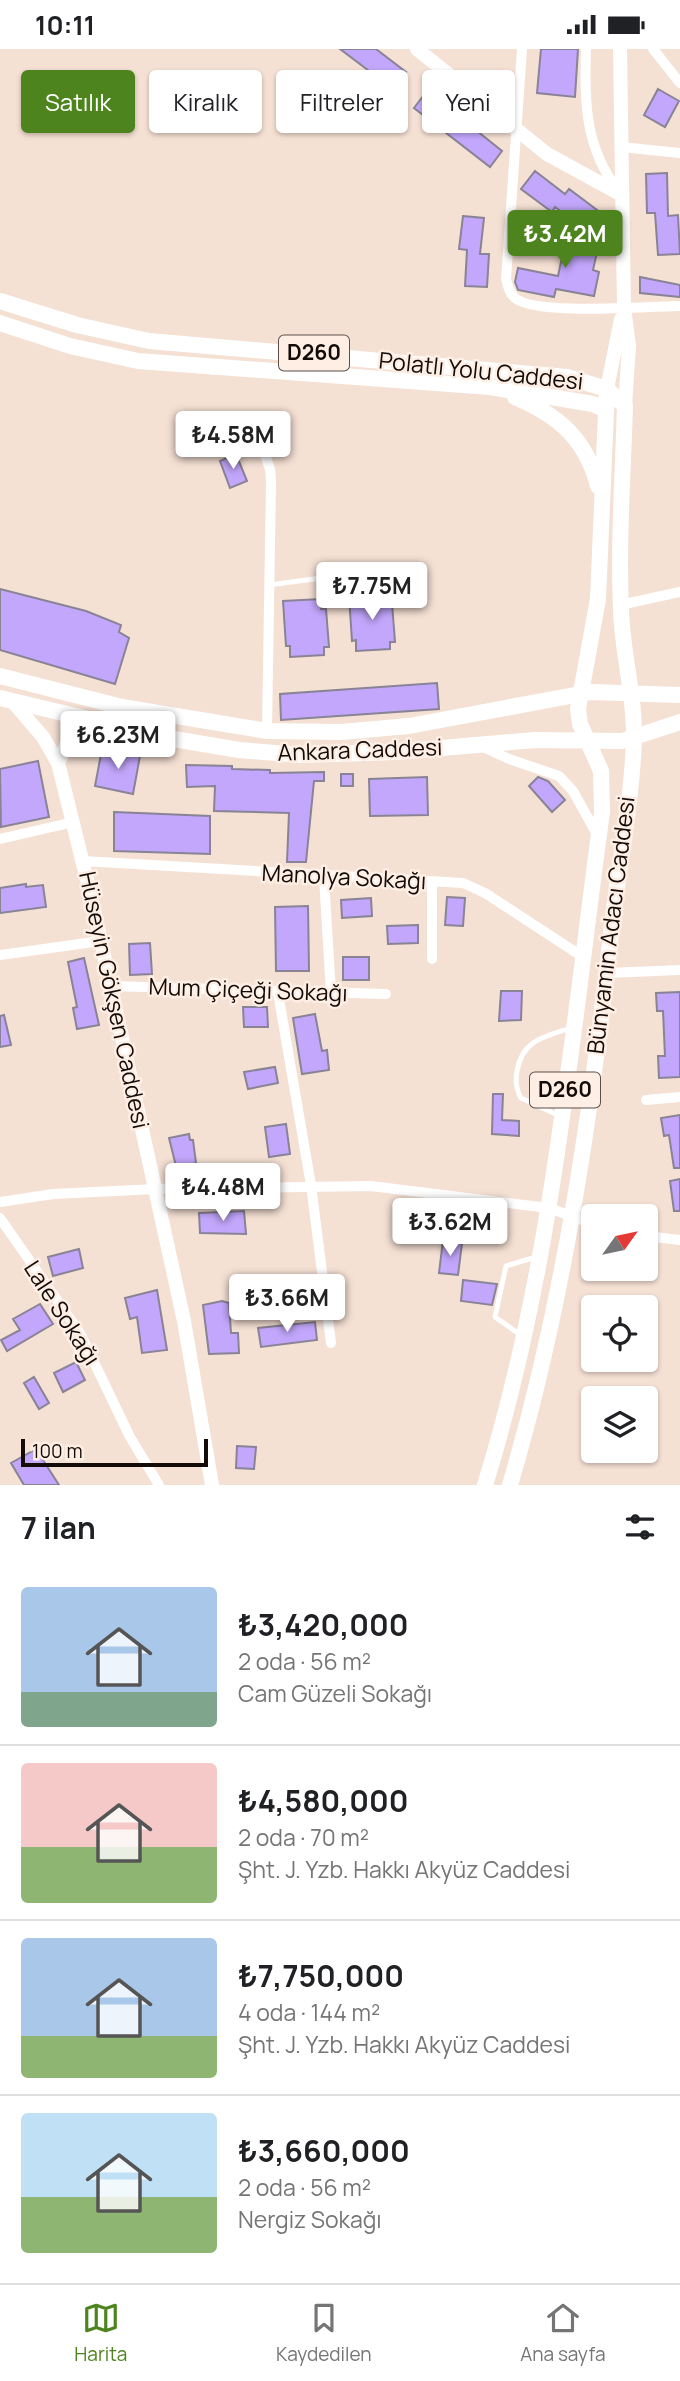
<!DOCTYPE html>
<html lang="tr">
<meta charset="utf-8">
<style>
body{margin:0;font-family:Manrope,sans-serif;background:#f2f2f2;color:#202124;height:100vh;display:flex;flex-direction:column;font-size:26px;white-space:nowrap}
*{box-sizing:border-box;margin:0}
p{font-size:23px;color:#757577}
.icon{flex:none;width:38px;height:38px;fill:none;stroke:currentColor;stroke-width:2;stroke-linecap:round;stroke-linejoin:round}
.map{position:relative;height:1436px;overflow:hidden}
.sheet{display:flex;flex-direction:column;background:#fff;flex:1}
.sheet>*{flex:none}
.banner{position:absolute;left:21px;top:21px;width:639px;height:63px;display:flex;gap:14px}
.needle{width:46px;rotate:57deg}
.controls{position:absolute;left:581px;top:1155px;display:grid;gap:14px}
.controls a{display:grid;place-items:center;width:77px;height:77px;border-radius:7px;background:#fff;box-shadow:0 2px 5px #0004;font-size:35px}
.scale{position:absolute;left:21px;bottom:18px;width:187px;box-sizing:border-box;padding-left:7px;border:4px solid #120b08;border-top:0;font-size:19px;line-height:24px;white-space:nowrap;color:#120b08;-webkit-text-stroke:5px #ffeee4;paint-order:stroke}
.price{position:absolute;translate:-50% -60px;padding:0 16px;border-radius:7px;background:#fff;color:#222;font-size:23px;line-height:46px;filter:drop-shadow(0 2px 4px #0008)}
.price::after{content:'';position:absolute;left:50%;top:42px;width:21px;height:16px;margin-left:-10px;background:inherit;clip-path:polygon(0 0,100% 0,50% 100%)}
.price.active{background:#4d841d;color:#fff}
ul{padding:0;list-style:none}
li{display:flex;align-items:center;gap:21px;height:175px;padding:0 21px}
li+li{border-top:2px solid #e0e0e0}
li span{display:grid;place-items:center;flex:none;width:196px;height:140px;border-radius:7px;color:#555}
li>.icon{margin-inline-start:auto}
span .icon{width:84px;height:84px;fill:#fffc;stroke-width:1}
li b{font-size:30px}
h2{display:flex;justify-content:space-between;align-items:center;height:84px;padding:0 21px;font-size:30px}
.tag{padding:0 24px;border-radius:7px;background:#fff;box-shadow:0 2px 5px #0004;font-size:24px;line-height:63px}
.tag.active{background:#4d841d;color:#fff}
.status{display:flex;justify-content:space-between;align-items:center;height:49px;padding:0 35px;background:#fff;direction:ltr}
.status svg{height:19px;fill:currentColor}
.tabs{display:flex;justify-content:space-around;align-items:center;height:98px;border-top:2px solid #e0e0e0;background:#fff;font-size:19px;color:#757577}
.tabs a{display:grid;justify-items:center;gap:4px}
.tabs .active{color:#4d841d}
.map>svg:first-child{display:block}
</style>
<div class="status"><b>10:11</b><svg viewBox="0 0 49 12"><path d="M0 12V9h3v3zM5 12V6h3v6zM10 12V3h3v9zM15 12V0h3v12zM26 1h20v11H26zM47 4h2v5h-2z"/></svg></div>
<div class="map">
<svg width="680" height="1436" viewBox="0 0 680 1436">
<rect width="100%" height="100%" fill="#f5e0d4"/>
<path fill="#c3a7fc" stroke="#888395" stroke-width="2" d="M340,0H376L406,23L393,40Z
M541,0H578L575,48L537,44Z
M658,40L679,52L665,78L644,66Z
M427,42L502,102L490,118L414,59Z
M535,122L565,145L569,140L601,164L587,182L555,158L552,163L521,140Z
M667,124L668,167L678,166L680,205L658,206L655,164H647L646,125Z
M463,167L484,169L480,205H489L487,238L465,237L467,201L459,200Z
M551,182L599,194L593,221L599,223L594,247L556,240L554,248L518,241L515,233L518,219L558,227L564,199L549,192Z
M640,228L680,236V248L640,244Z
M236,405L247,432L230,439L220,412Z
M0,540L86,562L121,576L119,583L129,589L115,635L0,601Z
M387,545V555L392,554L395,593H390V600L356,602V591L352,592L349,547Z
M321,550V560H326L329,598H324V606L290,608V597H286L283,552Z
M437,634L439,660L281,671L280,645Z
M102,700L140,707L133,745L95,737Z
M38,712L49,768L1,778L0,720Z
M186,716L232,717V720L270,721V724L324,723V732H314L306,813H287L289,764L214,762L215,737L187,738Z
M341,725H353V737H341Z
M427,728L428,766L370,767L369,730Z
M538,728L548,732L565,751L552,763L529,737Z
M114,763L210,767V805L114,802Z
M26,835V838L43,836L46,858L0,864V839Z
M447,848L465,849L463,877L445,876Z
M371,849L372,867L342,869L341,851Z
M308,857L309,922H276L275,858Z
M418,876V894L388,895L387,877Z
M150,894L152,925L130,926L129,895Z
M343,908H369V931H343Z
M84,909L99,976L77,980L73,959L77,958L68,913Z
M501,942H522L521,971L499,972Z
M680,943V1028L659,1029L658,1007H665L663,962H657L656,944Z
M243,958H267L268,978H244Z
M315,965L322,1002L327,1001L329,1021L302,1025L293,969Z
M4,966L11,996L0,998V967Z
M275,1018L278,1034L248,1040L244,1023Z
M493,1045H503L502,1071L519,1072V1087L492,1085Z
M680,1066V1119H674L669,1086L664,1087L661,1069Z
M286,1075L290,1105L269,1108L265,1078Z
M189,1085L190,1091H193L196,1114L177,1121L169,1089Z
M680,1130V1162H674L670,1132Z
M244,1162L246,1185L200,1184L199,1164Z
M443,1191L462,1194L458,1226L439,1224Z
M79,1200L83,1219L53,1227L48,1208Z
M463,1231L497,1235L492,1256L461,1252Z
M157,1241L167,1301L142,1304L137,1268L130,1270L125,1249Z
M253,1245L254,1256L245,1257L243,1246Z
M222,1252L229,1254L231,1284H238L239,1304L209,1305L203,1256Z
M40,1255L53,1275L7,1302L1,1291L20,1281L13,1270Z
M315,1273L317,1291L261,1298L258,1279Z
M76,1313L85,1331L63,1343L54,1324Z
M34,1328L49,1354L39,1360L24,1334Z
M237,1397L256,1398L254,1420L236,1419Z
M36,1400L59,1436H24L11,1414Z"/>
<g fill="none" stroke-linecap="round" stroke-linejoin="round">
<path stroke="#fff" stroke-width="5" d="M269,536L344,526
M560,1067L521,1049C516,1040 515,1032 517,1022C522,991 544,988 571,979
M522,1287L495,1268L506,1217L536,1208"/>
<path stroke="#fff" stroke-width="10" d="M522,0L506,230C508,237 509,244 515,249C536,267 648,257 680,257
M586,0C584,52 585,99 618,141
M653,0L680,34
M621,98L680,104
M258,387L270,420L271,432L267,682
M620,556L680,543
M481,697L509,710L559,727L573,742L599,789
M0,790L74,773
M83,812L463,834L485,844L583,908
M324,829L331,944
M0,906L101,892
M432,910V833
M607,924L680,921
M110,937L386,945
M278,944L311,1136L331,1294
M646,1051L680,1048
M0,1153L53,1145L156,1140L371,1137L549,1159L593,1175
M0,1169L80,1284L130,1388L159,1436
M646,1187L680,1191"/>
<path stroke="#fff" stroke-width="14" d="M417,0L547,105L622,146
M620,0L624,258L629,297L625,357
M607,340L621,270
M13,653L43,688L58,714L91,847L184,1272L212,1436
M58,714L79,669"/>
<path stroke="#fff" stroke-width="16" d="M0,252L77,276L149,292L567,328L607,340L625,357C623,424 618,493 621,560C622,604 635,646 634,690C632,752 619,815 612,876C591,1065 564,1253 510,1436
M0,274L70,297L138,312L490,338L593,355L606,361
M515,348C558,366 586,390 598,437
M0,627L122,658L267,682L341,683L409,677L591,643L680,646
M0,649L168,689L239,701L301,706L395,703L535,691L622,692L680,673
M485,1436C553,1217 571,988 602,763L601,722L580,675L578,660L598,550L607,340"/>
</g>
<g text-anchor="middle" stroke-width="5" stroke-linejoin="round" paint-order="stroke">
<g fill="#ffeee4" stroke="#594f4a" stroke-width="2">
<rect x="279" y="286.5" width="70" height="35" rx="5"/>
<rect x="530" y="1023.5" width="70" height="35" rx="5"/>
</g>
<g font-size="21" font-weight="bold" fill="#120b08">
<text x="314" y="311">D260</text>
<text x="565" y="1048">D260</text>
</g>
<g font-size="23" fill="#120b08" stroke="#ffeee4">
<text transform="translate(481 322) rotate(6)" y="8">Polatlı Yolu Caddesi</text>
<text transform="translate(360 701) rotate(-2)" y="8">Ankara Caddesi</text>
<text transform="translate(344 828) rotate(3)" y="8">Manolya Sokağı</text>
<text transform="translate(611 876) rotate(-83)" y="8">Bünyamin Adacı Caddesi</text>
<text transform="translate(248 941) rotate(2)" y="8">Mum Çiçeği Sokağı</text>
<text transform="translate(114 951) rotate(78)" y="8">Hüseyin Gökşen Caddesi</text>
<text transform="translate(62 1264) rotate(57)" y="8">Lale Sokağı</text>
</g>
</g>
</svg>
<div class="controls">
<a><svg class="needle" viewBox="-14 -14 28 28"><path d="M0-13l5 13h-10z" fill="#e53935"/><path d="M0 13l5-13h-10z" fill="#757577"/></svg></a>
<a><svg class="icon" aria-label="locate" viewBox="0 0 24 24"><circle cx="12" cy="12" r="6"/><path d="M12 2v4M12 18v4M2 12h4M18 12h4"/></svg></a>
<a><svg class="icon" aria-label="layers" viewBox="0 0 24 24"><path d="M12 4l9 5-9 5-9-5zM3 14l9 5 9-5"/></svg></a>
</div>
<div class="scale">100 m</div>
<b class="price active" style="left:565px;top:221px">₺3.42M</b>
<b class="price" style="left:233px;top:422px">₺4.58M</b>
<b class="price" style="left:372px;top:573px">₺7.75M</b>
<b class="price" style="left:118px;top:722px">₺6.23M</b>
<b class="price" style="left:223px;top:1174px">₺4.48M</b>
<b class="price" style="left:450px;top:1209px">₺3.62M</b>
<b class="price" style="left:287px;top:1285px">₺3.66M</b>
<div class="banner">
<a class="tag active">Satılık</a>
<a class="tag">Kiralık</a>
<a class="tag">Filtreler</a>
<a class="tag">Yeni</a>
</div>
</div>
<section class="sheet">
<h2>7 ilan<svg class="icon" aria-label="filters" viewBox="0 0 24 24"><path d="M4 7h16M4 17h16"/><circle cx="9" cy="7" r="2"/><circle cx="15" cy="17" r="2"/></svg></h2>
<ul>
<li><span style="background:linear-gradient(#a9c7e8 75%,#7fa58c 0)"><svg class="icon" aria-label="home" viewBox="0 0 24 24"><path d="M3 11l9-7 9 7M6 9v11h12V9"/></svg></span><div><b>₺3,420,000</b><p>2 oda · 56 m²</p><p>Cam Güzeli Sokağı</p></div></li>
<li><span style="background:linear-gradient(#f6c9c9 60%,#8fb573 0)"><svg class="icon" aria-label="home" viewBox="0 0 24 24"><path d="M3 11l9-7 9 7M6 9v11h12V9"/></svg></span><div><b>₺4,580,000</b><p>2 oda · 70 m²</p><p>Şht. J. Yzb. Hakkı Akyüz Caddesi</p></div></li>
<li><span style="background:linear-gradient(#a9c7e8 70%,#8fb573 0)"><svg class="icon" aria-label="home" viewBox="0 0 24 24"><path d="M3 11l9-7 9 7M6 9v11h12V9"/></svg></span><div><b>₺7,750,000</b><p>4 oda · 144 m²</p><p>Şht. J. Yzb. Hakkı Akyüz Caddesi</p></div></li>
<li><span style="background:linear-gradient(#bfe0f5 60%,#8fb573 0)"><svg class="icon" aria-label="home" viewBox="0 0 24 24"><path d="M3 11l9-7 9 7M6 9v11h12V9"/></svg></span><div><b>₺3,660,000</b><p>2 oda · 56 m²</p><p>Nergiz Sokağı</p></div></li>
</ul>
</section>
<nav class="tabs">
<a class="active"><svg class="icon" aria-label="map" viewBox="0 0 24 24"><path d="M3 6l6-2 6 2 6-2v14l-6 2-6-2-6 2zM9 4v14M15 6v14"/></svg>Harita</a>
<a><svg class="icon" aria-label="saved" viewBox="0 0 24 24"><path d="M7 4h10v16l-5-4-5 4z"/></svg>Kaydedilen</a>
<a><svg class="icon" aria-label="home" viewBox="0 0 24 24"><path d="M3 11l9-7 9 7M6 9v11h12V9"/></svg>Ana sayfa</a>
</nav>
